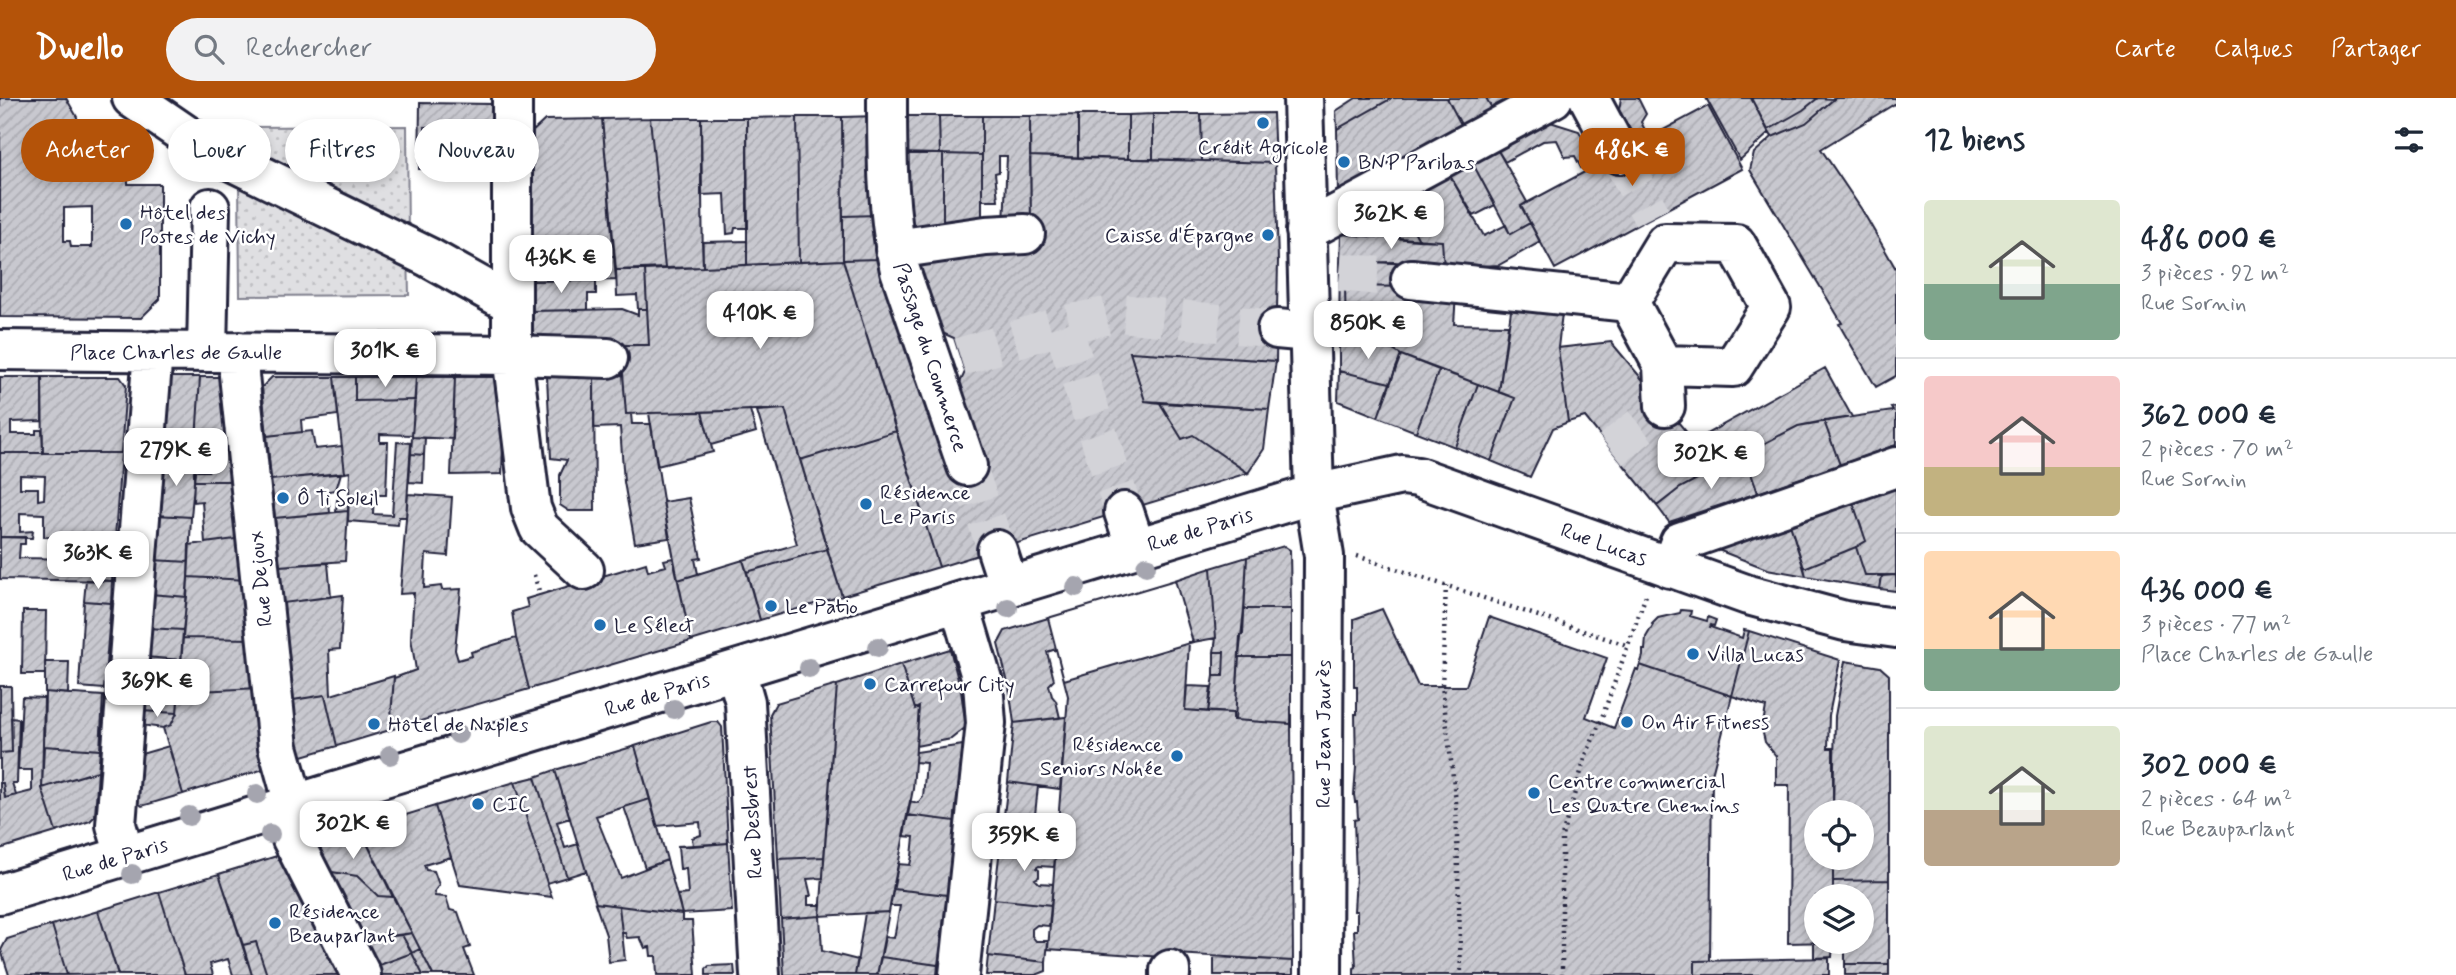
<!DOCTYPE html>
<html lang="fr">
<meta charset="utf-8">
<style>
body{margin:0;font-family:Mynerve,sans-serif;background:#f2f2f3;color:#1f2937;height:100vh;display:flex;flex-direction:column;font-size:26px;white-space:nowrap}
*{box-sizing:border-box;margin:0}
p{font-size:23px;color:#747a83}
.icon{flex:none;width:38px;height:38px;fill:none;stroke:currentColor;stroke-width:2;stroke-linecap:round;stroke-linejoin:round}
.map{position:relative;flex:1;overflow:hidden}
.side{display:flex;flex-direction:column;background:#fff;width:560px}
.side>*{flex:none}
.banner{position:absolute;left:21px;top:21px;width:665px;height:63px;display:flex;gap:14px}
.buttons{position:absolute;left:1804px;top:702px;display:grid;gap:14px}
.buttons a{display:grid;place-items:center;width:70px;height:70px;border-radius:50%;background:#fff;box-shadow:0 4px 10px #0003;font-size:35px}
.price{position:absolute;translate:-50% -60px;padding:0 16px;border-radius:14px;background:#fff;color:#222;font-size:23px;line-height:46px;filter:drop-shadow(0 2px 4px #0008)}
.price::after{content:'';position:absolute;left:50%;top:42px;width:21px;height:16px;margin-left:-10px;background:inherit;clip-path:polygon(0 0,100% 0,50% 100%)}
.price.on{background:#b45309;color:#fff}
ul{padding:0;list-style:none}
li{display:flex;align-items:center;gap:21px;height:175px;padding:0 28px}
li+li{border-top:2px solid #e0e1e3}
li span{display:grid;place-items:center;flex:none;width:196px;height:140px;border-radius:7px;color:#555}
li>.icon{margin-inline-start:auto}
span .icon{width:84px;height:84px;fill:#fffc;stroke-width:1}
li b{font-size:30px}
h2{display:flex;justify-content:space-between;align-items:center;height:84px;padding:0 28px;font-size:30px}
.tag{padding:0 24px;border-radius:32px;background:#fff;box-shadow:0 4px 10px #0003;font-size:24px;line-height:63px}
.tag.on{background:#b45309;color:#fff}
header{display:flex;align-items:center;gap:42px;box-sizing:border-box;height:98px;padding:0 35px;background:#b45309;color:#fff}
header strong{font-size:33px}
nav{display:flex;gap:38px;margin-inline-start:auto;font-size:24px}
.search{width:490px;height:63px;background:#f2f2f3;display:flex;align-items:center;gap:18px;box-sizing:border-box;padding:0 24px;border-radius:38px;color:#747a83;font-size:26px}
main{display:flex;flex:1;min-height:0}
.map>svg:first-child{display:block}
</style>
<header>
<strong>Dwello</strong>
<div class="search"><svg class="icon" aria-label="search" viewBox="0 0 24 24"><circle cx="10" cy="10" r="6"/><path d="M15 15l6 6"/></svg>Rechercher</div>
<nav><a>Carte</a><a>Calques</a><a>Partager</a></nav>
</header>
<main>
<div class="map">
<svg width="1896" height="877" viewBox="0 0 1896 877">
<defs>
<pattern id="grass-dots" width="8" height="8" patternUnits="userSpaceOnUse" patternTransform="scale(1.75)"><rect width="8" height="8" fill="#dfdfe2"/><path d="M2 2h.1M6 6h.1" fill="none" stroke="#bfbfc3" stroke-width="1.8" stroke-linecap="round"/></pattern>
<pattern id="building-hatch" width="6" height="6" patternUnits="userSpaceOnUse" patternTransform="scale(1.75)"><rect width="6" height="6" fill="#c8c8cf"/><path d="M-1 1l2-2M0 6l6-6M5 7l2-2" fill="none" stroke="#acacb3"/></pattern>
</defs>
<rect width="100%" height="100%" fill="#fff"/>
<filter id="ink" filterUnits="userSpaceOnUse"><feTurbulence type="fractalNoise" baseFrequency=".0143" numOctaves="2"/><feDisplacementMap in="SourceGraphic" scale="14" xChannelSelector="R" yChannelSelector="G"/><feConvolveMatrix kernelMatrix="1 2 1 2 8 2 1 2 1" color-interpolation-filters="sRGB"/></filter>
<g filter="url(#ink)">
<path fill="url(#grass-dots)" stroke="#80808e" stroke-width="2" d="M407,28L408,144L239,63V29Z
M239,79L408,153L409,197L240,198Z"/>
<path fill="url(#building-hatch)" stroke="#22223b" stroke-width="2" fill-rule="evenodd" d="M0,0H66L77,19L79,44L128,45V86H160V201L141,220L0,219ZM92,109V149H71L70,143H64V110Z
M1356,0H1392L1337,31L1336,13Z
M1392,0H1447L1465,34L1338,99L1337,31Z
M1447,0H1486L1496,17L1465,34Z
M1486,0H1527L1496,17Z
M1621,0H1638L1646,16L1641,24L1646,34L1635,40L1619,12Z
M1706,0H1751L1769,35L1740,62Z
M1751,0H1818L1803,12L1768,32Z
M1818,0L1834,1L1806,25L1772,39L1768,32L1803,12Z
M1896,0V5L1821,51L1862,112L1896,171V278L1876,289L1844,235L1839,226L1842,225L1750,72L1754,55L1772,39L1806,25L1835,0Z
M420,5L493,6V71H419Z
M1708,8L1742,71L1555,171L1521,108Z
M1273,15L1275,65L1202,63L1201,16Z
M1153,16H1201L1202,63L1153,61Z
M1153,16V61H1128V17Z
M1078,17V60L1030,58V18Z
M1078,17H1128V61L1078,60Z
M878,18V117L843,118L842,19Z
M896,18H939L940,56L896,55Z
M939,18H982V57L940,56Z
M982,18H1030L1031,126L1004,127L1007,58H999V74L995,75L998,102H982Z
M797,19H842L843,162L799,164Z
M797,19L799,164L747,167V20Z
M650,20H701L703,169L665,170Z
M650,20L665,170L616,172L602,21Z
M701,20H747L748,130H735L734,135L727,136L725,96L701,97Z
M602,21L614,158L530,157V36L545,22Z
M1547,23L1579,33L1595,63L1581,70L1575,58L1565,59L1557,42L1543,43L1505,64L1497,51Z
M448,28V65H425V29Z
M461,29H487L486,46H462Z
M1497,51L1527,104L1521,108L1530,125L1510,136L1472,64Z
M462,53H486L487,66L461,67Z
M906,56H943V134L917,135L907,125Z
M943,56L982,57V129L943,134Z
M1030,58L1275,65L1278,163L1276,263L1130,254L1145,303L1160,305L1182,341L1193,337L1248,375L939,469L843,162L878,161L951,373L958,289L965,274L954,240L940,234L916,166L1031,126Z
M1472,64L1495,107L1474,118L1449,76Z
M1449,76L1484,138L1506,127L1510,136L1530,125L1540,144L1499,167L1444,170L1442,143L1419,142L1411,127L1422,122L1409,98Z
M1409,98L1422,122L1411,127L1399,104Z
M1399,104L1419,142L1341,136V135Z
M878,117V161L843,162V118Z
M1341,136L1442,143L1444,170L1395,164L1340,165Z
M747,143V167L703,169L702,144Z
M530,157L614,158L616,182L530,183Z
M843,162L896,333L800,362L785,311L626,316L621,247H649L645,172Z
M1372,164L1412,166V189L1345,188L1346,236L1339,233L1340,165L1367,166Z
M616,172H645L647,211H638L637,197L617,198Z
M596,182V196H588V212L531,213L530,183Z
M1345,188L1412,189L1456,196L1454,226L1508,227L1499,294L1401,257L1393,252L1339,241V233L1346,236Z
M1512,206H1563L1558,250L1568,324L1553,330L1530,379L1491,363L1515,300L1499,294Z
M622,211L638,217V211H647L649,247L531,248V213Z
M1339,241L1393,252L1401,257L1390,285L1339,273Z
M1611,244L1694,343L1710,374L1680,390L1657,408L1585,319L1568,324L1558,250Z
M1130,254L1276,263L1269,311L1145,303Z
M1401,257L1439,272L1416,334L1378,319Z
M1825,270L1852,319L1798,328L1710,374L1694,343Z
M1439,272L1478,286L1455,349L1416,334Z
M1339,273L1390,285L1378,319L1338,303Z
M623,277L626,316H631L632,326H651L669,440L635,445L624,384L620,329L594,330V278Z
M594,278L595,413H569L560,407V377L567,362L551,360L547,279Z
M0,279H42V323L11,324V336H36V332H42L43,355H0Z
M42,279H120L126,287L121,355H43Z
M166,279H200L196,343L161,340Z
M200,279H227L233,343H196Z
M272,279H334L338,317L301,322L302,334L267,338L262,289Z
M334,279H355V303L415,302L412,337L380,336V344H388L386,397H374L373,416L392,417L397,344L411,345L406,419H399L398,427L348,423L350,374L345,375Z
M355,279H416L415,302L355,303Z
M416,279H455L453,341L412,339Z
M455,279H502L505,281L502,376L451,377Z
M1478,286L1515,300L1491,363L1455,349Z
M1160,305L1269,311L1264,351L1248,375L1193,337L1182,341Z
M1896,309V347L1840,367L1824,323L1893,313L1891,310Z
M785,311L827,451L747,474L743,462L797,446L757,313Z
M750,312L756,334L711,347L702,314Z
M702,314L713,354L657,368L649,315Z
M1824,323L1840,367L1758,395L1744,356L1798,328Z
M312,333L315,351L342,348L345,375L271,382L267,338Z
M896,333L939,469L842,498L800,362Z
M412,339L425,340L424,357L411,356Z
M161,340L196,343V363L160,361Z
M196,343H233L237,383H194V373H208L203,363L207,353H196Z
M0,355H121L115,440L44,439V416L20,415V434L33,433L32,440L0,439ZM20,377L45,378L44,401L38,402V390H20Z
M411,356L424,357L423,385L409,384Z
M1744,356L1758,395L1669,424L1657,408L1680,390Z
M160,361L196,363L191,419L156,417Z
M341,375L336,392L328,393L330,415L275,420L271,382Z
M194,383H237L243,440L205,445L202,403L193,404Z
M1896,384V477H1865L1856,449L1866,443L1851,399Z
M408,396L452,399L448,458L426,456L424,490L441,488L442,492L461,491L455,552L458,562L472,558L471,554L516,540L529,591L390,632L394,580L416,572L411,540L414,495L400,496Z
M1851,399L1866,443L1856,449L1804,470L1788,420Z
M689,400L701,460L695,461L698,476L678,482L663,404Z
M337,402H348V413L336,414Z
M348,413L345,463L279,468L275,420Z
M156,417L191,419L189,464L152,462Z
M1788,420L1806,478L1767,471L1718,452V444Z
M0,439H25V446H20L19,460L79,461V439L115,440L112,483L0,481Z
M79,439V454L59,449V440Z
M243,440L248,482L188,479L189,447Z
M1284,448L1290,452L1291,511H1244L1247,459Z
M1856,449L1865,477L1882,478L1880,491L1806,478L1804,470Z
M827,451L842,498L760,522L747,474Z
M1247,459L1243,536L1240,537L1235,622H1233V615L1208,614L1214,578H1223L1224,554H1214L1216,540L1211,470Z
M673,460L691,543L529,591L516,540L512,514L528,509L526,501L646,465L648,473L666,468L664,462Z
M152,462L189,464L187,499L150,496Z
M743,462L760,522L691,543L678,482Z
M328,465L331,499L283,505L279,468Z
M1211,470L1216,540L1193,544L1175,482Z
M1896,477V493L1880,491L1882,478Z
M188,479L248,482L254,541L183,540Z
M86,482L112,483L111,505L84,503Z
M1175,482L1193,544L1064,582L1048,520Z
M1175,482L1193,544H1189L1185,612L1233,615V622H1235L1291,626L1293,863L1177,856V860L1048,851L1068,598L1048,520Z
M150,496L187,499L183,532L147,530Z
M343,497L340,551L329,552L331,597L394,578L390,632L337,648L325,597L293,602L283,505Z
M84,503L111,505L104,591L79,589Z
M1244,511H1291V559H1239Z
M1382,511L1418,588H1466L1489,519L1607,560L1586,619L1614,630L1636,571L1638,572L1640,567L1732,598L1712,676L1710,863H1695V877H1354V870L1356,869L1354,832H1357V813H1354L1356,778L1354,722L1358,721L1357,704H1355L1354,697L1356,669L1355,616H1357V589H1354V521Z
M1681,512L1691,513L1690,518L1707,523L1708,519L1716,522L1714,528L1711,527L1710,529L1742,540L1744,532L1749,533L1732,598L1640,567L1643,558V552H1645L1646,539L1653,527L1652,526L1658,520L1680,515Z
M23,513H46L45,576H22Z
M1048,520L1056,551L1047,554L1054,582L1049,587L1052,598L1056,603L1060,620L1014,625L1009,589L998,546L1005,533Z
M147,530L183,532L181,562L145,559Z
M1749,533L1840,562L1829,617L1828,650H1833V714H1816V760H1833V798H1816V844H1833L1788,845L1789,687H1776V658L1765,644L1762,631L1766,609L1732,598Z
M183,540L254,541L259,590L179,594Z
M950,551L961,593L966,629L951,641L916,648L919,609L915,611L901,566Z
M1214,554H1224L1223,578H1214Z
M145,559L181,562L177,615L141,613Z
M1239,559H1291V626L1235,622Z
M1845,563L1880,569L1889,577V782L1833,783V760H1862V714H1833L1835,618Z
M45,564H69L68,596L45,594Z
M901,566L915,611L919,609L913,691L889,814L820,818L837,587Z
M837,587L824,759L778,761L770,616L776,605Z
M0,588H11L12,654L0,655Z
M1187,588L1211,589L1208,614L1185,612Z
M259,590L267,664L261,672L183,696L163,630L171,627L177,615L179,594Z
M45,594L103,598L100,652L44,648Z
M325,597L337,648L299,659L293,602Z
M22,599L44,600L42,690L56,734L0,751V685H3L5,700L32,693V672H18Z
M141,613L177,615L171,627L163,630L140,627Z
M1066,619L1060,691L1008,684L1014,625Z
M11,620L19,621L17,685H12L16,697L5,700L3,685H0V655L12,654Z
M711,624H718L722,629L728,745L693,748L692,740L701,737L700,724L657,728L635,648Z
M963,647L955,723L907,717L910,703L918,705L923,699L926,665L915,664L916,654Z
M44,648L100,652L98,673L42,690Z
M169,648L183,696L142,708L134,701L138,657Z
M635,648L650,701L596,718L621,780L667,762L682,816L596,805L555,672Z
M555,672L570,720L557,724L565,750L578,746L586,773L567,779L535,679Z
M98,673L95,718L90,723L56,734L42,690Z
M535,679L567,779L547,785L515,684Z
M515,684L547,785L552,799L460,787L435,708Z
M1008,684L1038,688L1035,717L1058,721L1056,749L1001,742Z
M650,701L667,762L645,770L624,709Z
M435,708L451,759L424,767L426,772L434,773L439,787L434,794L435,798L446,799L450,812L458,814L470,849L464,851L474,877H433L360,731Z
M907,717L955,723L947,797L893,791L898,766L910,767L912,758L914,739L903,738Z
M360,731L393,799L378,798L357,778L326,773L317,755L322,743Z
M1001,742L1056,749L1054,769L1039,768L1036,770L1039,772V779L1035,781L1039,785L1053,786L1051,807L994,801Z
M728,745L732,813L682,816L677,797L688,796L686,770L680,771L678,748Z
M280,757L340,877H267L256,844L243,847L219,776Z
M824,759L823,780L807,781L811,798H808V807H821L820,818L781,821L778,761Z
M326,773L357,778L378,798L393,799L412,835L360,842Z
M219,776L252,877H233L228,861L210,866L213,877H185L159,794Z
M1889,782V866H1845V844H1833H1862V798H1833V783Z
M893,791L947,797L938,867L881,859L885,839L894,840L896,830L900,808H890Z
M159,794L185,877H118L98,813Z
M994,801L1051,807L1049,828L1037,827L1032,831V838L1036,843H1048L1046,864L988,858Z
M595,805L619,808L625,862L609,864L606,837Z
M619,808L682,816V823H692L696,877H657L656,858H651L650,849L645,850L640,839L627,840L625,835H622Z
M98,813L118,876L67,877L52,827Z
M889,814L877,877H855L865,815Z
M820,818L822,853L858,862L855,877H784L781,821Z
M52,827L67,877H9L1,852L7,841Z
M412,835L420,851L412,855L402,837Z
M402,837L412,855L374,869L360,842Z
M256,844L267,877H252L243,847Z
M1833,844L1832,859L1814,860V845Z
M420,851L433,877H423L412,855Z
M412,855L423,877H378L374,869Z
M988,858L1046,864V873L1036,877H986Z
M881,859L938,867L937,877H877Z
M1214,859L1293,863V877H1214Z
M1829,860V877H1695V863Z
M1845,866H1889V877H1845Z
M734,867L735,877H706V871L709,868Z"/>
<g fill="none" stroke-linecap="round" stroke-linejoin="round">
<path stroke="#d3d3d8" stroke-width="38" stroke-dasharray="38 19" stroke-linecap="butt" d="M1619,56L1652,119
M1340,174L1411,181
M1062,227L1124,414
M960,259L1062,227L1120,215L1277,231
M1611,352L1665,308
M967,368L997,452"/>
<g stroke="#22223b" stroke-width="44">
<path id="minor" d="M132,0L205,50L428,159L512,206
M512,0V257L531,410L539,430L584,472
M887,0C887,57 887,116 900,172L967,368
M1303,0L1314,396L1324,458L1322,877
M1589,0L1619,56
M1306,133L1553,0
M1665,145L1736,146L1771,209L1733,269L1663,267L1629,204Z
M895,151L986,138L1025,136
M1411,181L1629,204
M1277,231L1309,234
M0,252L512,257L608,260
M207,254L210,110
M239,254V277L278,649L294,706
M1663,267L1665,308
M1124,414L1136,450
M997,452L1009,489
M1670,470L1680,444L1896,369
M736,572L745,604L760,877
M283,710L292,741L361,877
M125,757L116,727L153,253
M0,796L1248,416L1314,396L1402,377L1418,379L1748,497L1845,523L1896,530
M1170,872V877
M959,877L986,625L983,585L959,504"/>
</g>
<path stroke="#22223b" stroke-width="4.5" stroke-dasharray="2 5" stroke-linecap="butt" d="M1357,458L1629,548
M534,477L540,496
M1446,487L1442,588L1456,704L1461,877
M1562,877V738L1586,657L1600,625L1646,497"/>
<use href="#minor" stroke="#fff" stroke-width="38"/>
</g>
<g fill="#a5a5af">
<circle cx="1146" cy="468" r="10"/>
<circle cx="1076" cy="489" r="10"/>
<circle cx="1008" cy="510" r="10"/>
<circle cx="878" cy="549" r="10"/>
<circle cx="809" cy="570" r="10"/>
<circle cx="674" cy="611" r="10"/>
<circle cx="458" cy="636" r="10"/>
<circle cx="390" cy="657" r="10"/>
<circle cx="257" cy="696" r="10"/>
<circle cx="189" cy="718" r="10"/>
<circle cx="270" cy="736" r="10"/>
<circle cx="132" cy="776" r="10"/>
</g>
</g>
<g fill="#1f6fb2" stroke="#fff" stroke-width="2.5">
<circle cx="1263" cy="25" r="7"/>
<circle cx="1344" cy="64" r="7"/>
<circle cx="126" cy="126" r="7"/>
<circle cx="1268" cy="137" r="7"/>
<circle cx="283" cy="400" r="7"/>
<circle cx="866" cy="406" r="7"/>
<circle cx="771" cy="508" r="7"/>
<circle cx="600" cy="527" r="7"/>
<circle cx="1693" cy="556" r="7"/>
<circle cx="870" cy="586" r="7"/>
<circle cx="1627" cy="624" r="7"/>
<circle cx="374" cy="626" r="7"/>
<circle cx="1177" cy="658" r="7"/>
<circle cx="1534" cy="695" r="7"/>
<circle cx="478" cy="706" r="7"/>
<circle cx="275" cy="825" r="7"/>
</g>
<g text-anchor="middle" stroke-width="5" stroke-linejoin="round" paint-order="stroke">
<g font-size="21" fill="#22223b" stroke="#fff" text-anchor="start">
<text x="1263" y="56" text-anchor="middle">Crédit Agricole</text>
<text x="1358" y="71">BNP Paribas</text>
<text x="140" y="121">Hôtel des<tspan x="140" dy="24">Postes de Vichy</tspan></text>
<text x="1254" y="144" text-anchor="end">Caisse d'Épargne</text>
<text x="880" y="401">Résidence<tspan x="880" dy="24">Le Paris</tspan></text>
<text x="297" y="407">Ô Ti Soleil</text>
<text x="785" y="515">Le Patio</text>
<text x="614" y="534">Le Sélect</text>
<text x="1707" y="563">Villa Lucas</text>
<text x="884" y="593">Carrefour City</text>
<text x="1641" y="631">On Air Fitness</text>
<text x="388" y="633">Hôtel de Naples</text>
<text x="1163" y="653" text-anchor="end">Résidence<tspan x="1163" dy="24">Seniors Nohée</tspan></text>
<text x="1548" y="690">Centre commercial<tspan x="1548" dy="24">Les Quatre Chemins</tspan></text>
<text x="492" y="713">CIC</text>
<text x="289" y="820">Résidence<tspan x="289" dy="24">Beauparlant</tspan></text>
</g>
<g font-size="21" fill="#22223b" stroke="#fff">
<text x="176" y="261">Place Charles de Gaulle</text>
<text transform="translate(931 259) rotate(72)" y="7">Passage du Commerce</text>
<text transform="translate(1200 431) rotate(-17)" y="7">Rue de Paris</text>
<text transform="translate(1604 446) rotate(20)" y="7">Rue Lucas</text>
<text transform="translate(260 481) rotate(-96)" y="7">Rue Dejoux</text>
<text transform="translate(657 596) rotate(-17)" y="7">Rue de Paris</text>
<text transform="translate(1323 636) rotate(-90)" y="7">Rue Jean Jaurès</text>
<text transform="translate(752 724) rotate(-93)" y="7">Rue Desbrest</text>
<text transform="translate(115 761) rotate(-17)" y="7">Rue de Paris</text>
</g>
</g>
</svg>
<div class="buttons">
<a><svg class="icon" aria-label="locate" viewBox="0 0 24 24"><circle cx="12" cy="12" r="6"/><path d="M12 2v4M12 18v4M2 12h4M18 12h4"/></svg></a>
<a><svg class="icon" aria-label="layers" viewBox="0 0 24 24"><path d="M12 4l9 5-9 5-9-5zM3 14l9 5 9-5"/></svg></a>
</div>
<b class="price on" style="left:1632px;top:90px">486K €</b>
<b class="price" style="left:1391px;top:153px">362K €</b>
<b class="price" style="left:561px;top:197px">436K €</b>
<b class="price" style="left:760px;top:253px">410K €</b>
<b class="price" style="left:1368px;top:263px">850K €</b>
<b class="price" style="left:385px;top:291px">301K €</b>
<b class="price" style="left:176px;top:390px">279K €</b>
<b class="price" style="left:1711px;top:393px">302K €</b>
<b class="price" style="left:98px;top:493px">363K €</b>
<b class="price" style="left:157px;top:621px">369K €</b>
<b class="price" style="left:353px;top:763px">302K €</b>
<b class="price" style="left:1024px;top:775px">359K €</b>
<div class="banner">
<a class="tag on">Acheter</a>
<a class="tag">Louer</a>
<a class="tag">Filtres</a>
<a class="tag">Nouveau</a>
</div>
</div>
<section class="side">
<h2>12 biens<svg class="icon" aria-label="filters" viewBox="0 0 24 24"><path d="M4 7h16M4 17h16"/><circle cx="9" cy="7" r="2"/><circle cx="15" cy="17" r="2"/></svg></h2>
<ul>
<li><span style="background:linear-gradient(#dfe7d0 60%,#7fa58c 0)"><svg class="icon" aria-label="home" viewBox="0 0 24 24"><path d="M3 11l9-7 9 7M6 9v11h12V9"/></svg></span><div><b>486 000 €</b><p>3 pièces · 92 m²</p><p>Rue Sornin</p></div></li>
<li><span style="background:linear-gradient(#f6c9c9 65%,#c2b280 0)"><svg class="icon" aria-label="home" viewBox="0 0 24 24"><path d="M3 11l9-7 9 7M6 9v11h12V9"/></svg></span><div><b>362 000 €</b><p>2 pièces · 70 m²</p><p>Rue Sornin</p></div></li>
<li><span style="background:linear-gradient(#ffd9b3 70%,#7fa58c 0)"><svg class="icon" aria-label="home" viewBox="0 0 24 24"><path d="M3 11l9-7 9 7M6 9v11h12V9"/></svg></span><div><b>436 000 €</b><p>3 pièces · 77 m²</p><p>Place Charles de Gaulle</p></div></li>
<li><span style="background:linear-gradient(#dfe7d0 60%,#b9a48a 0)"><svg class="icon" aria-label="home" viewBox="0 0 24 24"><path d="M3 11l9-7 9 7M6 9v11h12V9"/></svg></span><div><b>302 000 €</b><p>2 pièces · 64 m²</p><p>Rue Beauparlant</p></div></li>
</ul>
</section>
</main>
